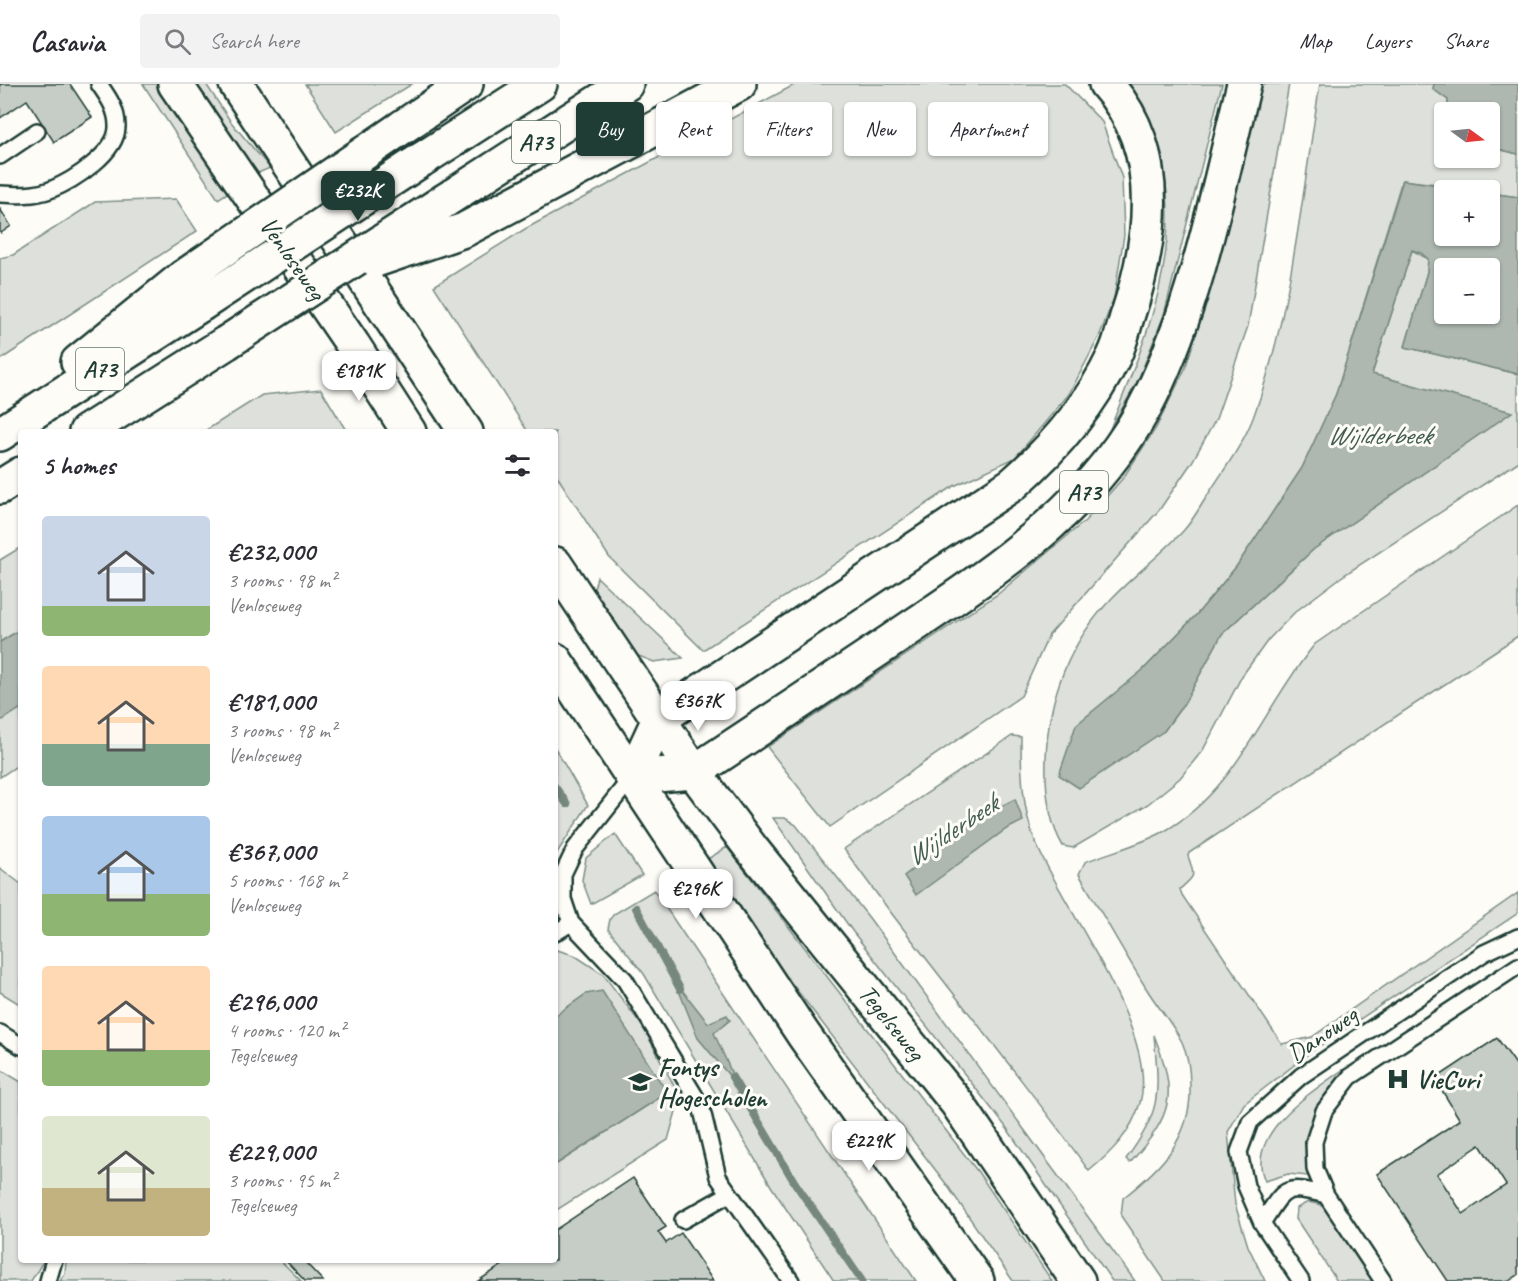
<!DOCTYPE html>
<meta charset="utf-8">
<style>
body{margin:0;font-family:Caveat,sans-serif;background:#f2f2f3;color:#2b2b33;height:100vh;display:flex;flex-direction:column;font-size:22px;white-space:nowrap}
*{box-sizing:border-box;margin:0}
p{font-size:20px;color:#7c7c81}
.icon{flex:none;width:33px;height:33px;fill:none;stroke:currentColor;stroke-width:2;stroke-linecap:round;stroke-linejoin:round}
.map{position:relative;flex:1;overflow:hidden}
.side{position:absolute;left:18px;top:345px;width:540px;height:834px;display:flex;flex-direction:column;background:#fff;border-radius:6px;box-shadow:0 2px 4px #0004}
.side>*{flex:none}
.guide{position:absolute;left:576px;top:18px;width:570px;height:54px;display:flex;gap:12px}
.needle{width:39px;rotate:105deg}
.buttons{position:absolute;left:1434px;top:18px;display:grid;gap:12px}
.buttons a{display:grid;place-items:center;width:66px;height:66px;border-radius:6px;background:#fff;box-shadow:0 2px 4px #0004;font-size:30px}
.price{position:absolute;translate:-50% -51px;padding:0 14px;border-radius:12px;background:#fff;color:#222;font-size:20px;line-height:39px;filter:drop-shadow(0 2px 3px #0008)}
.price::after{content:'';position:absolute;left:50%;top:36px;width:18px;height:14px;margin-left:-9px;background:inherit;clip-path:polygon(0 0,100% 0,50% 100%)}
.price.active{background:#1f3d34;color:#fff}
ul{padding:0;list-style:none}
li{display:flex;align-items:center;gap:18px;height:150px;padding:0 24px}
li span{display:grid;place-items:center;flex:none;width:168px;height:120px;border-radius:6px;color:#555}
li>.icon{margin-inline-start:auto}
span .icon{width:72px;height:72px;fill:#fffc;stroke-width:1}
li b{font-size:26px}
h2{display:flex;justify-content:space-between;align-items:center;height:72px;padding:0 24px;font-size:26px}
.pill{padding:0 21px;border-radius:6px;background:#fff;box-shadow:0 2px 4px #0004;font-size:21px;line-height:54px}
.pill.active{background:#1f3d34;color:#fff}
header{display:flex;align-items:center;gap:36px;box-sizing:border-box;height:84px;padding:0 30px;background:#fff;border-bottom:2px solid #e1e1e2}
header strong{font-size:28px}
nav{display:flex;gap:33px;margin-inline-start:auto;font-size:21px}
.search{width:420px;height:54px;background:#f2f2f3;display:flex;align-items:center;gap:15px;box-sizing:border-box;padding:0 21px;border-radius:6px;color:#7c7c81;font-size:22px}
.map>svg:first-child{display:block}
</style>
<header>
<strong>Casavia</strong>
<div class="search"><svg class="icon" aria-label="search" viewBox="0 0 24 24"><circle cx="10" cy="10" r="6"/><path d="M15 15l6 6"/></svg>Search here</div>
<nav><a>Map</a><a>Layers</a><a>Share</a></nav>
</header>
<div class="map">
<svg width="1518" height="1197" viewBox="0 0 1518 1197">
<rect width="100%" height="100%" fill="#fdfcf7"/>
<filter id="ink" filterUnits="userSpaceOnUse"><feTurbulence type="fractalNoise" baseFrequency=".0167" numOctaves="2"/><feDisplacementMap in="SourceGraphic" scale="12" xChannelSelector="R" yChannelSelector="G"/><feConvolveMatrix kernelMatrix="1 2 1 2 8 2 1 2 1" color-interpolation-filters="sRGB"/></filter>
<g filter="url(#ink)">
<path fill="#dde0db" stroke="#7e8e88" stroke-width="1.5" d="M143,0H156L229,108L218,115Z
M190,0H206L231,38L270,84L258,89L223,46Z
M305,0H412L336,48Z
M796,0H1065L1102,38L1122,94L1124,151L1114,214L1099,253L1069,310L1015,374L954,402L703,566L609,473L555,389V348H528L434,202L525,145Z
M1123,0H1222L1164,231L1137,299L1110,345C1143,261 1182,175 1163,83C1157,53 1138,26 1123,0Z
M1259,0H1289L1248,242L1216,335L1192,378L1160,425L1049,551L1021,612L830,743L767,663L998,510L1085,437L1123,394L1156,344L1185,285L1209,209Z
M1320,0H1434L1433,5L1448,16V28H1444V74H1490V63L1518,70V113L1490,109V106L1402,96L1336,310L1302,384L1236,483L1198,529L1144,585L1164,647L1185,618L1222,550L1314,465L1511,328L1372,290L1412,166L1428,175L1427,188L1405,263L1518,290V378L1344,491L1295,528L1268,556L1242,592L1203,666L1180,694L1148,720L1073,764L1063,762C1048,737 1045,702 1046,674C1048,613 1069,559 1112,514C1135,490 1162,470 1184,446C1193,436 1200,423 1207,412C1223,387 1242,362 1253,334C1292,229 1302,109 1320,0Z
M176,115L197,147L0,276V174L13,171L95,118Z
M321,305L347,348H203L262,311Z
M1518,421V552L1189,769L1188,772C1195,793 1196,791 1180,805L1182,811L1282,960L1312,953L1518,809V829L1311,968L1244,1020L1228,1048L1235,1120L1248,1162L1265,1197H1165L1121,1132L1123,1114C1161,1084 1192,1054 1190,1002C1190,988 1188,971 1182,958C1172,939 1157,922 1146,904C1123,867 1101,828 1079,790L1085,778C1110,768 1139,761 1163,748C1238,706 1263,623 1315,560Z
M21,463V545L0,558V476Z
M597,493L683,574L654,578L636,571L594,505Z
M21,624V679L0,693V635Z
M1012,652L1021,653C1021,687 1022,724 1035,757C1062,823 1160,949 1140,1019C1131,1049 1112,1068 1089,1087C1011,977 922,875 844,765Z
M555,664L588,721L555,772Z
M773,734H785L796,741L870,835L1135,1197H1112L1006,1043L853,848Z
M615,750L642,791L591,820L582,796L586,774Z
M727,763L978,1088L1052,1197H1013L947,1101L776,879L706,776Z
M0,784L21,800V921L0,908Z
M654,806L916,1197H834L771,1102L644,890L608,845L610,835L614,830Z
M557,866L574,871L603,890L643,943L680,1013L668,1056L555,1127V1081L659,1014L586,910L555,932V867Z
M1154,951C1178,1012 1173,1030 1130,1079L1126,1075C1163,1026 1159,1008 1154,951Z
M1348,982L1322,1019L1308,1092L1288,1090L1265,1097C1243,1049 1316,1005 1348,982Z
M0,985L21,998V1176H44L31,1197H0Z
M1308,1118L1327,1122L1377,1197H1337L1296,1135L1297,1124Z
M66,1176H187L190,1178L280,1176L301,1197H60L65,1190Z"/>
<path fill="#aeb8b1" stroke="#75877f" stroke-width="1.5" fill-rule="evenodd" d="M1434,0H1518V70L1490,63V28H1448V16L1433,5Z
M1403,96L1473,106H1444V152H1490V109L1518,113V290L1405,263L1427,188L1428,175L1421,169L1412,166L1372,290L1512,328L1314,465L1222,550L1185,618L1164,647L1079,704L1059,691L1076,641L1144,585L1198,529L1236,483L1302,384L1336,310ZM1490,184V230H1444V184Z
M21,545V624L3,636L0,635V558Z
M1015,715L1023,737L1005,746L916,811L904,792L983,731Z
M675,897L708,939L727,931L730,936L714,949L737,1001L698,954Z
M602,907L663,1002L659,1014L555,1081V932L586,910Z"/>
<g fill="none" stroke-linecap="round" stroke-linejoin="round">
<path stroke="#75877f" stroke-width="8" d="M555,703L567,720
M636,824L680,905
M732,993L795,1099L862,1197"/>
</g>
<path fill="#c6cdc7" stroke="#1f3d34" stroke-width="1.5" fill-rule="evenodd" d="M0,0H70L92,33L54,58L27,16L0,34Z
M0,125L11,142L1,149L0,147Z
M1497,954L1518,983V1191L1509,1197H1448L1377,1090L1460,1036L1435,995ZM1480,1061L1506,1101L1463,1130L1437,1090Z
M633,1094L666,1143L658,1148L666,1159L681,1149L713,1197H478L510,1176H555V1146Z
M285,1176H303L323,1197H305Z"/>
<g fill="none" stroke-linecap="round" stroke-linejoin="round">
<g stroke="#1f3d34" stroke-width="20">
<path id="lane" d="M0,72L37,47
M0,110C17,111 34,112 50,106C73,97 118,68 117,42C117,25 108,13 99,0
M632,693L575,765L563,790V815L571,839L625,896L701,1022L718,1093L791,1197
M555,849L571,839
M0,949L21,962
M683,1136L729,1110
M1262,1139C1285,1104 1283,1100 1326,1111
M48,1197L54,1176
M1301,1197L1262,1139L1246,1102L1239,1068L1250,1038L1301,992L1484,869L1518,853
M1383,1197L1326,1111L1315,1085L1314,1058L1324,1027L1350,993L1518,882"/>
</g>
<g stroke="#1f3d34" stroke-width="38">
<path id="secondary" d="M175,0L353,261L409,348
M236,0L466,348
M555,480L694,688L751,764L957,1019L1078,1197
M555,576L803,950L977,1197"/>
</g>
<g stroke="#1f3d34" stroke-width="38">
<path id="highway" d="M1106,0C1165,65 1153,156 1127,233C1123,246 1120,260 1114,272C1091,321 1054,364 1013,400L659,635L632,693L694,688C760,645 825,601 891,557C991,489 1096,424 1151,311C1197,217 1219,102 1244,0
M401,44L466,0
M421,76L540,0
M446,116L626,0
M464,146L739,0
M78,278L182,194
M86,348L226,259
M0,350L200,221
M0,403L21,390"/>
</g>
<use href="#lane" stroke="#fdfcf7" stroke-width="15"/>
<use href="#secondary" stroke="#fdfcf7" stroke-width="33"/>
<use href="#highway" stroke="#fdfcf7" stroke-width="33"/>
<g stroke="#1f3d34" stroke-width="38" stroke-linecap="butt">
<path id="highway-bridge" d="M376,176L464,146
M182,194L401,44
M200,221L421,76
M226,259L446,116"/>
</g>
<use href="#highway-bridge" stroke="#fdfcf7" stroke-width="33"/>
</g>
</g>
<defs>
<g id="hospital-bare" transform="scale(1.8)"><path d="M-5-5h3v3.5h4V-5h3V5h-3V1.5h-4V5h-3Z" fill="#1f3d34" stroke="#fdfcf7" stroke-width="2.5" paint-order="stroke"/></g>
<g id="university-bare" transform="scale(1.8)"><path d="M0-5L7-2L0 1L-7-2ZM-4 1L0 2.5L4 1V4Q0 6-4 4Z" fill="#1f3d34" stroke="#fdfcf7" stroke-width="2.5" paint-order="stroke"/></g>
</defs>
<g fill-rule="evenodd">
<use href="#hospital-bare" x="1398" y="995"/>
<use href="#university-bare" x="640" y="998"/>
</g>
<g text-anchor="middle" stroke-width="6" stroke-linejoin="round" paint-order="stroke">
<g fill="#fdfcf7" stroke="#62766e" stroke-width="1.5">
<rect x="512" y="37" width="48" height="42" rx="4.5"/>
<rect x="76" y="264" width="48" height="42" rx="4.5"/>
<rect x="1060" y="387" width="48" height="42" rx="4.5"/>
</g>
<g font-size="24" font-weight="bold" fill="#1f3d34">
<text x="536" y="66">A73</text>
<text x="100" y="293">A73</text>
<text x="1084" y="416">A73</text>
</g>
<g font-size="26" fill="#1f3d34" stroke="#fdfcf7">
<text transform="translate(293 174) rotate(55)" y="9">Venloseweg</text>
<text transform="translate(892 938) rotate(51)" y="9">Tegelseweg</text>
<text transform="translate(1322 950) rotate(-35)" y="9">Danoweg</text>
</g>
<g font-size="26" font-weight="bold" fill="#1f3d34" stroke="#fdfcf7" text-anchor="start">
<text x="658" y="992">Fontys<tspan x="658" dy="30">Hogescholen</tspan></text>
<text x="1416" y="1004">VieCuri</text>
</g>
<g font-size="27" font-style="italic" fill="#435c53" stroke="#fdfcf7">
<text x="1379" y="360">Wijlderbeek</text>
<text transform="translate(952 746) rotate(-34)" y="9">Wijlderbeek</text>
</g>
</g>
</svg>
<div class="buttons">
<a><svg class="needle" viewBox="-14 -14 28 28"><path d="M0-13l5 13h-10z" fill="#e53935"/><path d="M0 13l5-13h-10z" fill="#7c7c81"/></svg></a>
<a>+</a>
<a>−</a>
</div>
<b class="price active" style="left:358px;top:138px">€232K</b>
<b class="price" style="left:359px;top:318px">€181K</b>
<b class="price" style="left:698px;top:648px">€367K</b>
<b class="price" style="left:696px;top:836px">€296K</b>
<b class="price" style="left:869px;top:1088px">€229K</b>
<div class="guide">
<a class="pill active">Buy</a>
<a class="pill">Rent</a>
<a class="pill">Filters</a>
<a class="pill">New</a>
<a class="pill">Apartment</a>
</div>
<section class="side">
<h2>5 homes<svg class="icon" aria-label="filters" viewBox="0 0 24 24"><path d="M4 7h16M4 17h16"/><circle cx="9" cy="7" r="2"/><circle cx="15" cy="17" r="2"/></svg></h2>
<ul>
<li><span style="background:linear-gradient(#c9d6e8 75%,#8fb573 0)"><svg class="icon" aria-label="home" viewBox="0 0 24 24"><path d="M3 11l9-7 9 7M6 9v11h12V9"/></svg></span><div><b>€232,000</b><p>3 rooms · 98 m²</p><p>Venloseweg</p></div></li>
<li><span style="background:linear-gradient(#ffd9b3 65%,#7fa58c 0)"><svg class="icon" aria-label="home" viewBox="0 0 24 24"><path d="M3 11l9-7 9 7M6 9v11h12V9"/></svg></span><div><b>€181,000</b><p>3 rooms · 98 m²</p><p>Venloseweg</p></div></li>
<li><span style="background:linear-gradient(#a9c7e8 65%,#8fb573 0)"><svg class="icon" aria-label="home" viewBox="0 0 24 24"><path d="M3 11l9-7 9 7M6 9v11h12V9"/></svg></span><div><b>€367,000</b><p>5 rooms · 168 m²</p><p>Venloseweg</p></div></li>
<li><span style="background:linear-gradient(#ffd9b3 70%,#8fb573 0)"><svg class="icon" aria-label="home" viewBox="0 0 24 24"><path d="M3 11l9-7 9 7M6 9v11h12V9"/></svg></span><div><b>€296,000</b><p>4 rooms · 120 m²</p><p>Tegelseweg</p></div></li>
<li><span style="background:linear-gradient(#dfe7d0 60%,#c2b280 0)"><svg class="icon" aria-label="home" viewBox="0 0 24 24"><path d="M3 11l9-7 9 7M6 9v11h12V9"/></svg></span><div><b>€229,000</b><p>3 rooms · 95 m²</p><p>Tegelseweg</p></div></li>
</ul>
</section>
</div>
